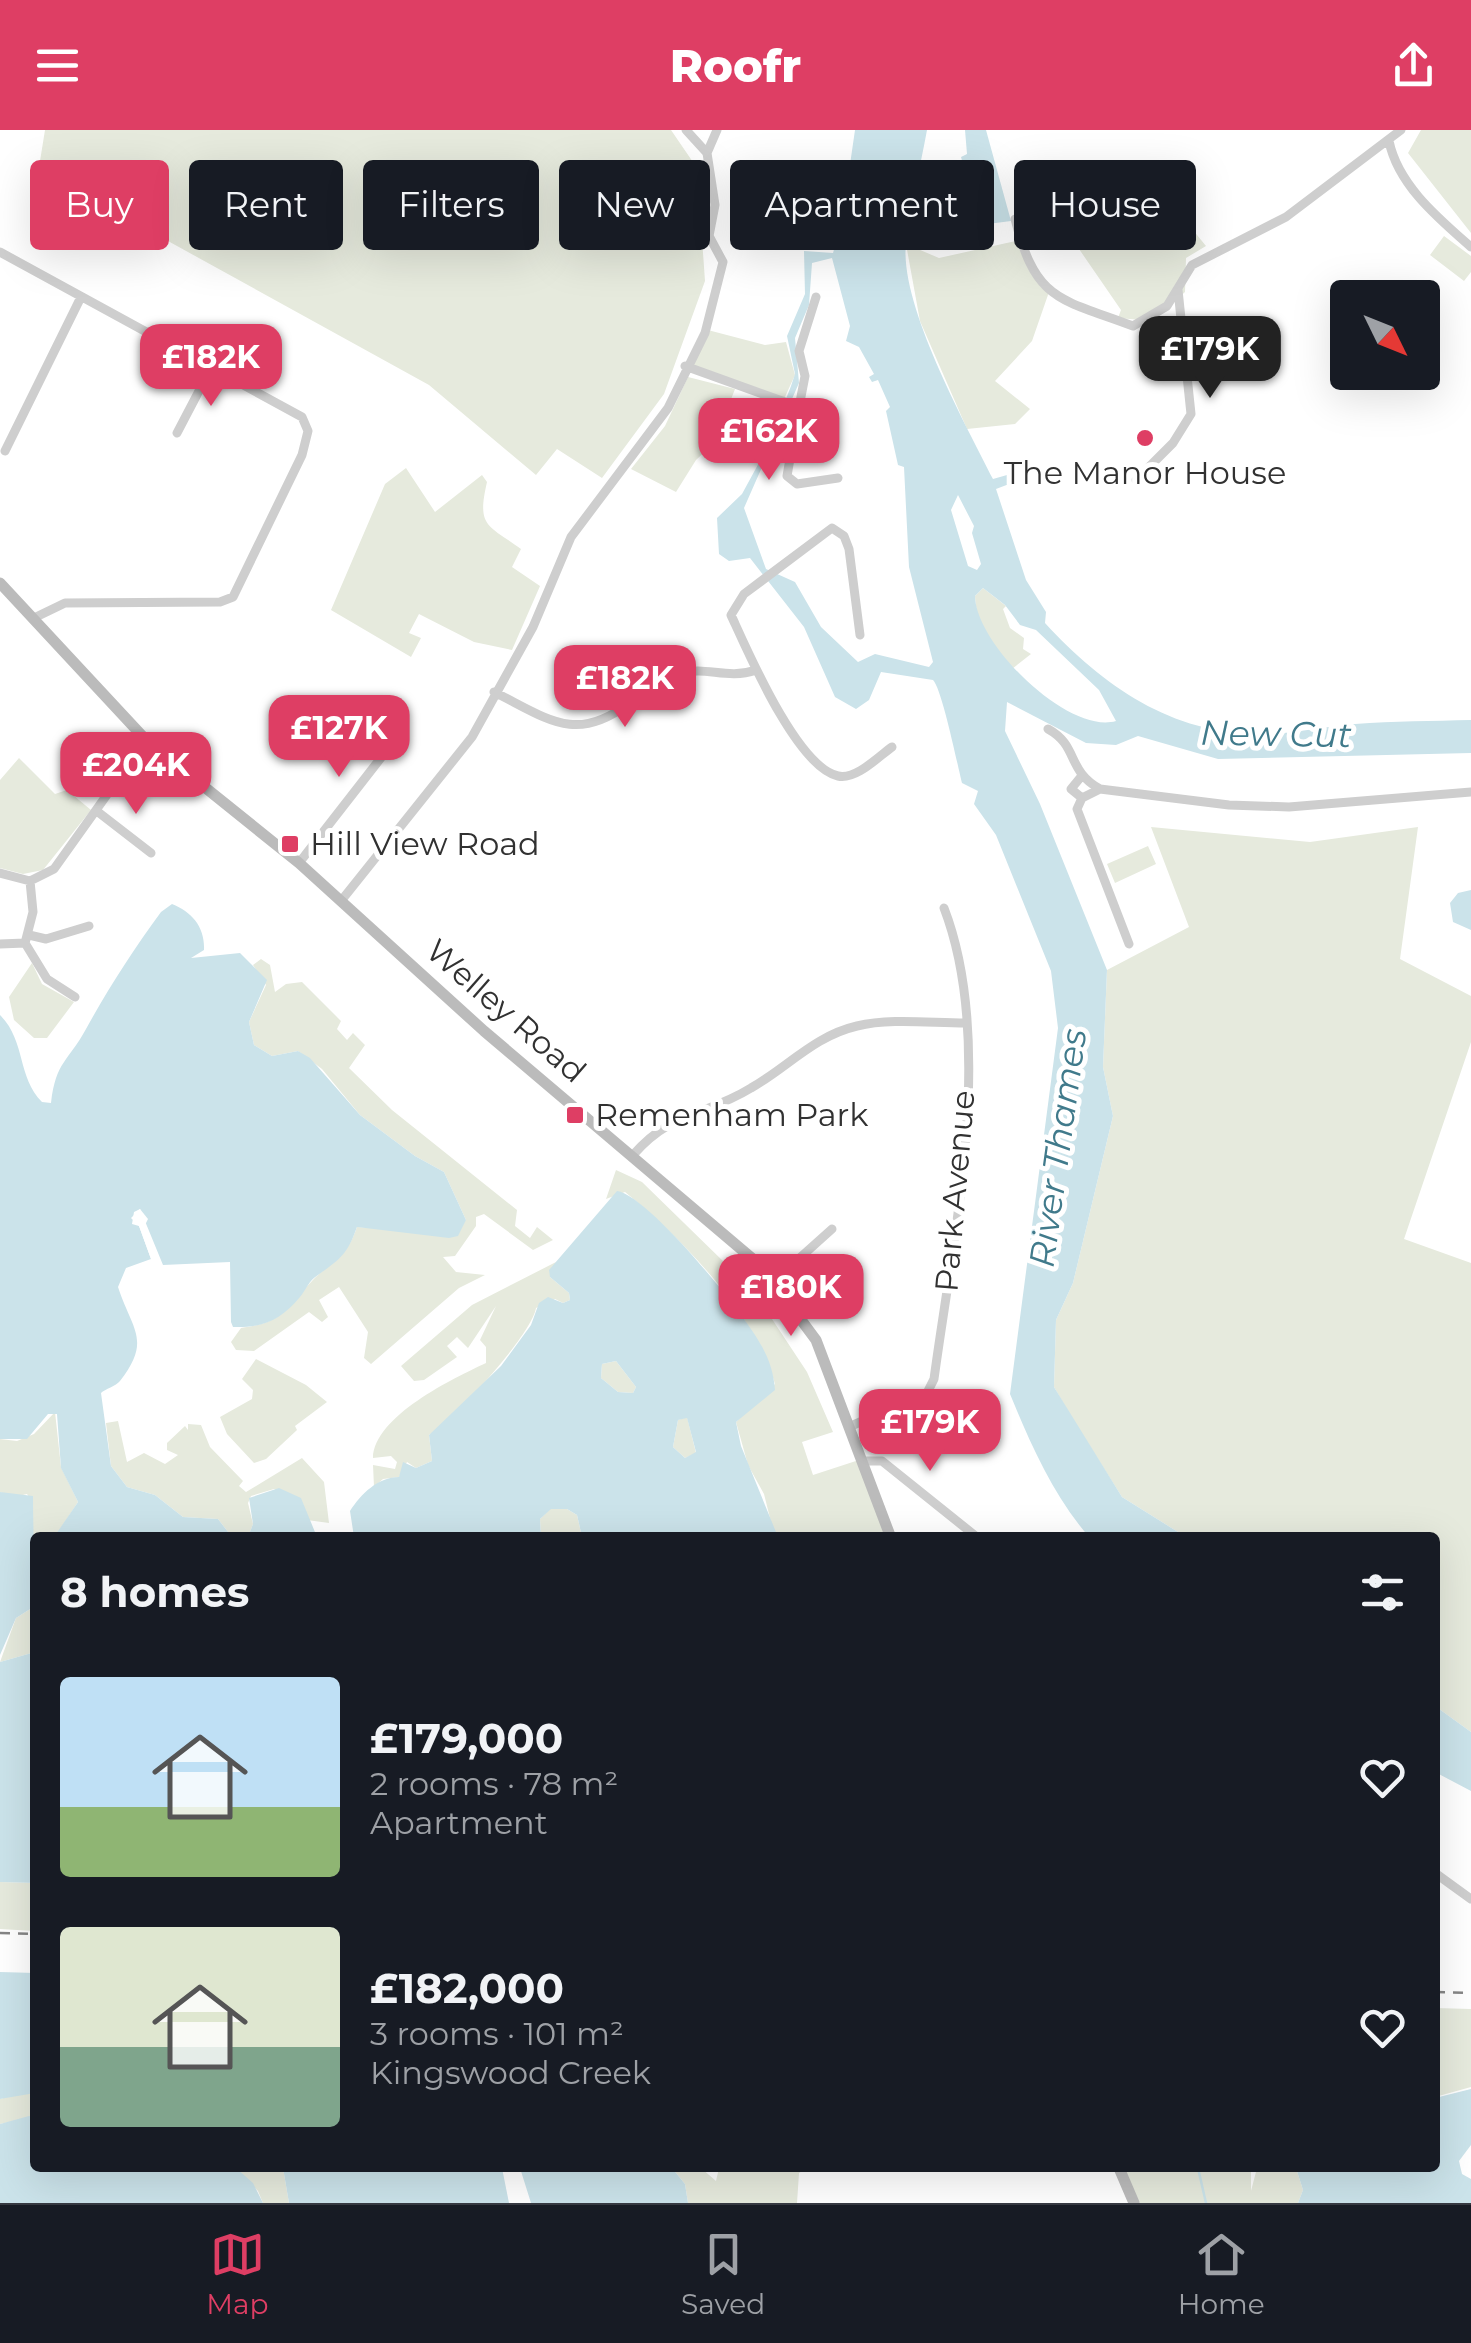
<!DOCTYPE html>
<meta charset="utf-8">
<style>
body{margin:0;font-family:Montserrat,sans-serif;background:#20242c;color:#f1f3f6;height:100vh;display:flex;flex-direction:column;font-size:38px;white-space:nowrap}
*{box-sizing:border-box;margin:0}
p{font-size:32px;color:#9ea1a6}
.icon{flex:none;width:55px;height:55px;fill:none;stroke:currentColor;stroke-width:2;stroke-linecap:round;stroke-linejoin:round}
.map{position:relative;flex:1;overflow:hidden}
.side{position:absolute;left:30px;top:1402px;width:1410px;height:640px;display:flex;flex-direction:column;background:#171b24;border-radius:10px;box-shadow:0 10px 40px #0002}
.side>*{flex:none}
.top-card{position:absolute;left:30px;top:30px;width:1412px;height:90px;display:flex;gap:20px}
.needle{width:65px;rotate:133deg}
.controls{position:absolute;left:1330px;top:150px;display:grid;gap:20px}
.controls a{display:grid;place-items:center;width:110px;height:110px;border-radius:10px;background:#171b24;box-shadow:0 10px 40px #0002;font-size:50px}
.price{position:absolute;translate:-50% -85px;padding:0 22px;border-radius:20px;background:#de3e64;color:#fff;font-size:32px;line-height:65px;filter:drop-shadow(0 2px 5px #0008)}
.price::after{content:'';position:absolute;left:50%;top:60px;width:30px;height:22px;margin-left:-15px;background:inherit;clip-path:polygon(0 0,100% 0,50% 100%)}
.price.selected{background:#222;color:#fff}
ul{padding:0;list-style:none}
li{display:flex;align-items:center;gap:30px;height:250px;padding:0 30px}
li span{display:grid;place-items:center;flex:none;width:280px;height:200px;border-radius:10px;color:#555}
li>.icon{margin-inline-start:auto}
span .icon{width:120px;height:120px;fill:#fffc;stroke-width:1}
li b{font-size:42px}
h2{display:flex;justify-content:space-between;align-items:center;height:120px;padding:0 30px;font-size:42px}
.tag{padding:0 35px;border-radius:10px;background:#171b24;box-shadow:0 10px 40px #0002;font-size:35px;line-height:90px}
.tag.selected{background:#de3e64;color:#fff}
header{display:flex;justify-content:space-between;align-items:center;height:130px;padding:0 30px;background:#de3e64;color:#fff;font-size:45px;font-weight:800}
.tab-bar{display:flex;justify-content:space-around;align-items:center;height:140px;border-top:2px solid #363941;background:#171b24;font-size:28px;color:#9ea1a6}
.tab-bar a{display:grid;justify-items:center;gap:5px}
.tab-bar .selected{color:#de3e64}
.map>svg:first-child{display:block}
</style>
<header><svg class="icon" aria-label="menu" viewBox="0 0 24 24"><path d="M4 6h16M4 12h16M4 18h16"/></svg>Roofr<svg class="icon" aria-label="share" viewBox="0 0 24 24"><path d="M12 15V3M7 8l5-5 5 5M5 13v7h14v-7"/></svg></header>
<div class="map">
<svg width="1471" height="2073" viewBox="0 0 1471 2073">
<rect width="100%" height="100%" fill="#fff"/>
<path fill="#e6eadd" d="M45,0H671L697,38L705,151L664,264L602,348L557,319L536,345L429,255L52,47L53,38L40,31Z
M1421,0H1471V103L1408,23Z
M1163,78L1188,94L1206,116L1186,128L1185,162L1153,191L1118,188L1121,180L1068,103L1087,90L1104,102L1131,97Z
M1444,106L1471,126V142L1464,151L1430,125Z
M1020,110L1049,162L1032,211L995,251L1030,279L1015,294L967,299L920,191L906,114L939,128Z
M704,199L765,215L786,212L795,245L784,269L690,235Z
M688,247L735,259L714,313L696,330L676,362L631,339L665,296Z
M406,338L435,382L482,345L487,352C477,396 486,394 521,419L512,437L540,456L512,520L474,512L419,484L409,503L421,508L411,527L331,480L385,354Z
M983,458L1006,476L1003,479L1010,498L1024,508L1023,519L1031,524L1012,539C992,519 976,495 975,466Z
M19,628L55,664L67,660L91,680L43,740L23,744L0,738V650Z
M1151,697L1310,712L1418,697L1400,829L1471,866V912L1404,1109L1471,1133V1602L1435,1576V1408L1186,1407L1122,1367L1072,1288L1054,1257L1056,1190L1073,1153L1113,986L1103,937L1107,840L1189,797Z
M1148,716L1156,734L1115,753L1107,734Z
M261,829L270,835L275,862L286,854L302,852L341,891L337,899L347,910L353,903L365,915L349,938L392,980L517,1080L515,1096L530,1108L537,1097L553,1110L533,1120L484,1084L476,1087V1096L455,1126L443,1127L456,1142L485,1145L459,1158L371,1234L364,1228L368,1202L339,1157L319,1170L328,1187L322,1192L309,1182L254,1221L236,1220L231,1212L241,1198C285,1192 283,1180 312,1151C332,1130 346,1129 357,1097L411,1100L417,1104L466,1090L444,1042L415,1026L360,985L322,939L298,921L272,926L254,915L249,892L266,855L253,835Z
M32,833L42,854L74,872L47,908H34L14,890L9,867Z
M616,1040L642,1052L725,1133L772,1189L807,1242L833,1302L802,1312L813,1345L862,1329L891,1407L774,1404L764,1364L748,1335L736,1292L775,1254C755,1183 681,1108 625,1062L606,1069Z
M556,1132L550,1147L569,1163L570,1170L563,1173L555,1169L536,1178C531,1206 454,1289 429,1305L432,1331L416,1338L407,1332L399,1347L383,1349L374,1357L373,1335L395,1339L397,1332L391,1326L373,1328C374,1286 454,1248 486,1233V1217L480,1210L496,1176L468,1218L457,1207L447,1216L457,1227L424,1250L414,1251L401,1236L472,1175Z
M256,1229L306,1255L327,1272L295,1296L297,1300L266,1329L254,1333L227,1304L220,1287L252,1269L253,1260L242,1249Z
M616,1231L636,1257L633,1263L618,1262L601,1248L602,1234Z
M55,1282L61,1337L78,1372L55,1407L35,1408V1415L30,1399L33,1373L27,1364L14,1367L0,1362V1309L17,1311L34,1304Z
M687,1287L696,1323L685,1328L673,1317L678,1290Z
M118,1291L127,1332L144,1323L165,1334L178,1325L167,1320V1313L185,1296L188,1300V1294L201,1295L210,1317L243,1351L239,1356L246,1362L302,1328L324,1352L329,1393L307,1390L303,1374L274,1359L251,1366L248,1373L253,1394L248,1407H232L218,1389L183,1387L155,1365L127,1357L111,1336L106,1293Z
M550,1379H567L577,1385L582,1407H541L540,1389Z
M35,1476V1522L0,1532L16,1488Z
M0,1752L35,1753V1801L0,1799Z
M1435,1878L1471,1879V1957L1435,1967Z
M21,1963H35V1987L0,1994V1969Z
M236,2038H283L289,2073H263L258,2061Z
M672,2038H701L716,2051L719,2038H807L799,2043L797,2073H688L685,2054Z
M1124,2038H1251V2061L1257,2038H1296L1303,2060L1298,2073H1139Z"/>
<path fill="#cbe3ea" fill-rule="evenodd" d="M855,0H927C920,38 911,74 906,113C899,174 965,293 993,349L1014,343L1017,351L996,359L1026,450L1046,482L1045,493C1104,557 1173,605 1263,604C1294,604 1325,596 1355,594C1394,591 1433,591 1471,590V623L1218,629L1138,606L1116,615L1086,613L1007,572L1005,601L1040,674L1107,840L1103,937L1113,986L1073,1153L1056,1190L1054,1257L1122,1367L1186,1407H1089C1053,1365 1031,1315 1010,1264L1058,898L1051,841L996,705L974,674L978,661L962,653C957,633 942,559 933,550L881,542L869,570L856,579L835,567L804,497L750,428L729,431L719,424L717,388L742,364L767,318L791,256L795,244L787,206L805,164L804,121L833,123L837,109L828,108L829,101L851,98L852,83L849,97L840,96L842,82L789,85L785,80L788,66L793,67V81L844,76ZM832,128L850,196L846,211L859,217L874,244L869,247L872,252L878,250L890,277L886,281L898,335L904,337L909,437L933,532L929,537L875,524L858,532L821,497L795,452L766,439L744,378L799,253L795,208L809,175L812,133ZM958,365L974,396L972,403L981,434L977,440L968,436L951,380ZM983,458L1005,475L1020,495L1036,500L1099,560L1116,591C1069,605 976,515 975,466Z
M965,0H986L1011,91L980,95L961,27L967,24Z
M1471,760V800L1453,792L1450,773L1458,763Z
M172,774C192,782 205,797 204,820L191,828L240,823L267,850L249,892L254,915L272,926L298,921L310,928L360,985L415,1026L444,1042L466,1090L458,1106L449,1108L357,1097C346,1128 338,1130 314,1148C308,1153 305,1161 300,1167C281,1190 263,1198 233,1197L231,1192L230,1132L163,1135L140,1079L131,1088L139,1096L151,1129L126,1138L118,1157C132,1200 152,1210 120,1251C116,1256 105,1259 101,1263L111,1336L127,1357L155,1365L183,1387L218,1389L232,1407H54L78,1372L61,1338L57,1284H48L27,1309H0V885C26,911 17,947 42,972L51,973C56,931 68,932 86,899C108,859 133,820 161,782Z
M617,1061C648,1065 745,1184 761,1215C769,1228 774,1244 775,1260L736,1292L741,1316L778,1407H582L577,1385L567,1379H551L540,1389L541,1407H354L350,1381C361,1364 378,1347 399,1347L403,1332L416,1338L432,1331L429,1305L501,1236L531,1195L539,1173L548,1167L563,1173L570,1170L569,1163L550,1147L549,1140ZM616,1231L636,1257L633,1263L618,1262L601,1248L602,1234ZM687,1288L696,1322L685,1328L673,1317L678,1290Z
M279,1358L301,1368L317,1407H248L253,1394L249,1368Z
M0,1362L33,1366C33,1403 35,1437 35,1476L16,1488L0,1525Z
M35,1522V1753L0,1752V1532Z
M1435,1576L1471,1602V1661L1435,1642Z
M0,1842L35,1843V1963L0,1969Z
M1471,1959V2015L1459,2031L1462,2044L1471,2049V2073H1298L1303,2060L1296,2038H1435V1968Z
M29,1986L35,1987V2038H236L253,2053L263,2073H0V1994Z
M283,2038H502L509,2073H289Z
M520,2038H672L685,2054L688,2073H531Z"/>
<path fill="#fff" d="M140,1079L148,1089L145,1095L158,1126L151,1129L139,1096L132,1094L134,1082Z"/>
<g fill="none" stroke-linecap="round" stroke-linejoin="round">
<path stroke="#cbe3ea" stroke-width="2.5" d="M1198,2038L1206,2073"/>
<path stroke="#cecece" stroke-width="9" d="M686,0L707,23
M1389,11C1398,55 1438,88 1471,117
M1015,89C1036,172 1059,168 1133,196L1167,176L1192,135L1286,87L1401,0
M0,122L302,287L308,301L302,325L233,467L220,472L65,473L36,487
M685,236L799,277L805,246L799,221L816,167
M799,277L787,346L797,354L838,348
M177,303L211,238
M5,321L81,167
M1136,350L1173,313L1191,284L1178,160
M860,505L849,419L844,406L832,398L744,464L731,485C748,522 797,637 838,646C856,650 878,627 892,617
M494,562C547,588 575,614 628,574C644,562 661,549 681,543C707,536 727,550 756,540
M1048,599C1079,616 1066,640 1100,659
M1080,648L1071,659L1082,668
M98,682L151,723
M299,733L387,620L385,609L337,573
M0,743L30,751L54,739L146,610
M30,751L33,782L25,813L47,849L75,867
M341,771L472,607L533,497L571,407L668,278L705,203L723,132L709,106L715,75L707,23L717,0
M29,805L46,809L89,796
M0,814L25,813
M1129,814L1077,679L1082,668L1100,659L1229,675L1289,677L1471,662
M633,1025C672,980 704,987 751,958C788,937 814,906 857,896C890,888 930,893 965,893
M774,1151L832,1099
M851,1296L927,1263L934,1249C953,1108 996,913 944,778
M864,1331H882L978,1408
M1435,1743L1471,1769"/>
<path stroke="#bbb" stroke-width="11" d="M0,453L146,610L299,733L484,901L761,1136L816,1210L891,1408
M1119,2038L1134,2073"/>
<path stroke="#868686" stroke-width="2.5" stroke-dasharray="10 8" stroke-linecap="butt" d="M0,1803L35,1804
M1435,1862L1471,1863"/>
</g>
<g fill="#de3e64" stroke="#fff" stroke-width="4">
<circle cx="1145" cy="308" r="10"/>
<rect x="280" y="704" width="20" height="20" rx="5"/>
<rect x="565" y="975" width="20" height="20" rx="5"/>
</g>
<g text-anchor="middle" stroke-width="10" stroke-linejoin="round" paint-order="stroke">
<g font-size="32" fill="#313131" stroke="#fff" text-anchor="start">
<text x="1145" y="354" text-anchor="middle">The Manor House</text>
<text x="310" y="725">Hill View Road</text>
<text x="595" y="996">Remenham Park</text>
</g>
<g font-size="32" fill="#313131" stroke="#fff">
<text transform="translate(506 881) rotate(41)" y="11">Welley Road</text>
<text transform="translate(955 1061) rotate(-85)" y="11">Park Avenue</text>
</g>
<g font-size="35" font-style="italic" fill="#407a8b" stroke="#fff">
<text transform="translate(1276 604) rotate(1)" y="12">New Cut</text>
<text transform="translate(1058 1018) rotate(-82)" y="12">River Thames</text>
</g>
</g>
</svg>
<div class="controls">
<a><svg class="needle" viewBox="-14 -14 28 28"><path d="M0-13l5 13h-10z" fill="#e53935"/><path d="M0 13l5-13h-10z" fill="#9ea1a6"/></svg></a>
</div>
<b class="price selected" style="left:1210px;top:271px">£179K</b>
<b class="price" style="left:211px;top:279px">£182K</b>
<b class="price" style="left:769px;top:353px">£162K</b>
<b class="price" style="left:625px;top:600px">£182K</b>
<b class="price" style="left:339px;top:650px">£127K</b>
<b class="price" style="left:136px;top:687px">£204K</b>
<b class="price" style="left:791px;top:1209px">£180K</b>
<b class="price" style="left:930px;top:1344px">£179K</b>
<div class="top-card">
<a class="tag selected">Buy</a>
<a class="tag">Rent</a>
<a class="tag">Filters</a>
<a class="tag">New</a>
<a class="tag">Apartment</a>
<a class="tag">House</a>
</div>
<section class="side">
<h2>8 homes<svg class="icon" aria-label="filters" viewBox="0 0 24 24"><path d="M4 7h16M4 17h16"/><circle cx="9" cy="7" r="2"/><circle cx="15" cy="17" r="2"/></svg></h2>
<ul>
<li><span style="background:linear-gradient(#bfe0f5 65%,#8fb573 0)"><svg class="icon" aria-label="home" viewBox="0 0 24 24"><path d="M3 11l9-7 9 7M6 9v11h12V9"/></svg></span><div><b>£179,000</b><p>2 rooms · 78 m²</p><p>Apartment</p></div><svg class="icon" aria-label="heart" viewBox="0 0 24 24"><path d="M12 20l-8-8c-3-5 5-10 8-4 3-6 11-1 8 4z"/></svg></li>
<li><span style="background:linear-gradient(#dfe7d0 60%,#7fa58c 0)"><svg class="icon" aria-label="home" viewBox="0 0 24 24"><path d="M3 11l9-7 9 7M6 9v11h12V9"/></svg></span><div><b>£182,000</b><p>3 rooms · 101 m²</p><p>Kingswood Creek</p></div><svg class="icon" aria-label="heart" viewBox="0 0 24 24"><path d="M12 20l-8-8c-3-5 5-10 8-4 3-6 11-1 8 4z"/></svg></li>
</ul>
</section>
</div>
<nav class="tab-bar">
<a class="selected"><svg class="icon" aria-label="map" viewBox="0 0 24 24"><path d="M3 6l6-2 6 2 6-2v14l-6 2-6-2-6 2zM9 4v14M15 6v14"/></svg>Map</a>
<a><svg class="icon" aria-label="saved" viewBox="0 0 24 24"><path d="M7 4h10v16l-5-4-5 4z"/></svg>Saved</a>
<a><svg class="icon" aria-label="home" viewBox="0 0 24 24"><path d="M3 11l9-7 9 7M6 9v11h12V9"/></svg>Home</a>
</nav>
